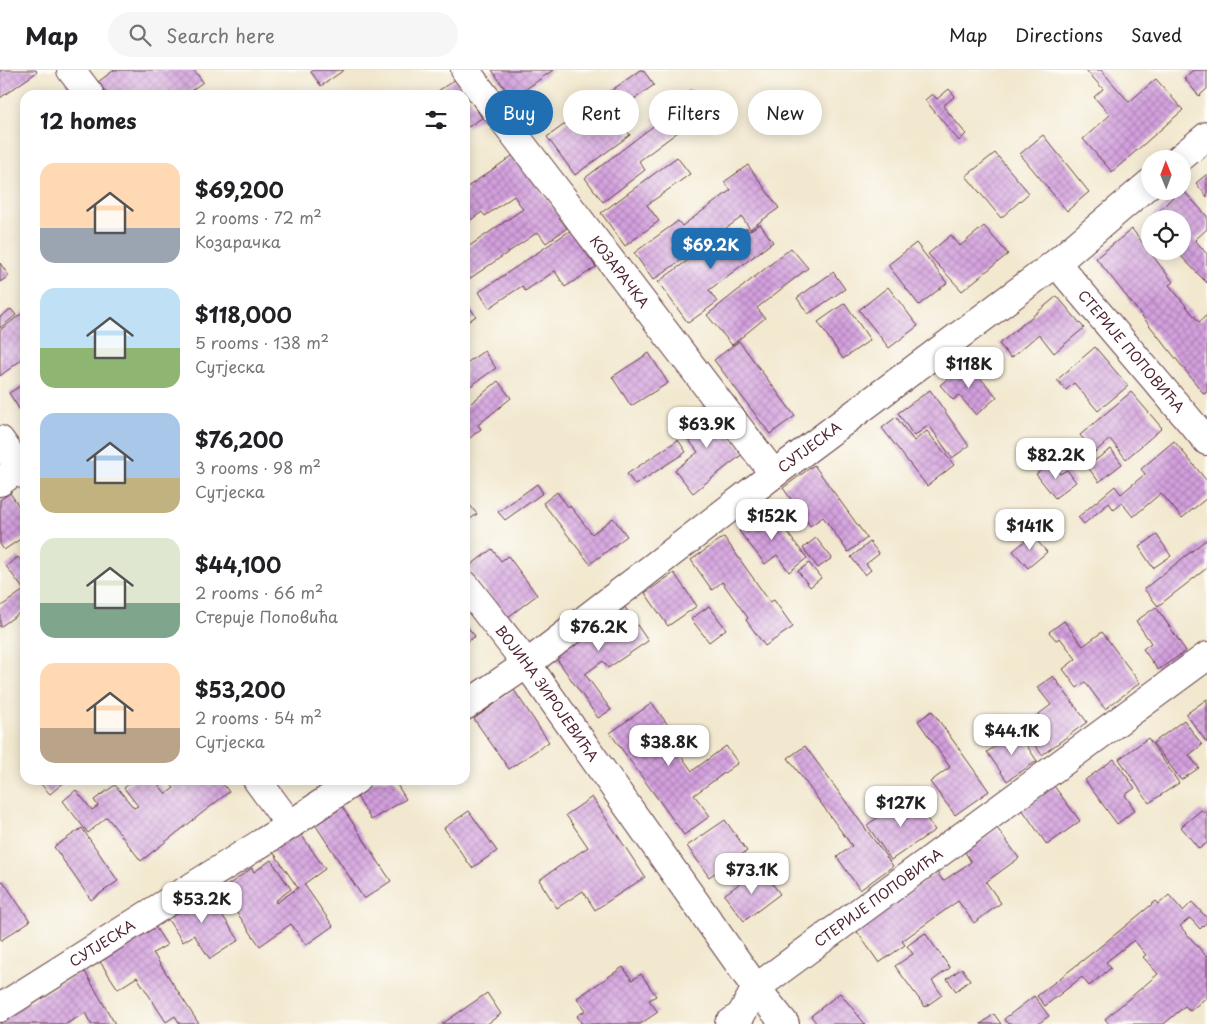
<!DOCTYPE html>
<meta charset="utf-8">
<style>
body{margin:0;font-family:"Playpen Sans",sans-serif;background:#f6f6f6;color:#202124;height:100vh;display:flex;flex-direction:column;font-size:19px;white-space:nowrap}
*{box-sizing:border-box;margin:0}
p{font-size:16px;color:#757577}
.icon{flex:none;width:28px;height:28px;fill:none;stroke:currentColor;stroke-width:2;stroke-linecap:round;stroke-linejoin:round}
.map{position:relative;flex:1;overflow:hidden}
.drawer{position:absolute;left:20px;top:20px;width:450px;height:695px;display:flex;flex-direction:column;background:#fff;border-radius:15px;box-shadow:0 2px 12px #0003}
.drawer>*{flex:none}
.banner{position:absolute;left:485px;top:20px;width:475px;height:45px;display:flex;gap:10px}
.needle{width:32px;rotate:359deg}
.tools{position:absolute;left:1141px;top:80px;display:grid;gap:10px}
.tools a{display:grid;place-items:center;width:50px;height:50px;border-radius:50%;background:#fff;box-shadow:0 2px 12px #0003;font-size:25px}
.price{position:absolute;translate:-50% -42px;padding:0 11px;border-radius:10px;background:#fff;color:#222;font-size:16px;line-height:32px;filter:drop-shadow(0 1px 2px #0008)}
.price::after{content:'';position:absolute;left:50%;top:30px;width:15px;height:11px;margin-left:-8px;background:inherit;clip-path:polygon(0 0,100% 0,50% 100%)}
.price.current{background:#1f6fb2;color:#fff}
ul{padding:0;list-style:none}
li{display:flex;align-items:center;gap:15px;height:125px;padding:0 20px}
li span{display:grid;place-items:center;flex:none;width:140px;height:100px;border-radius:15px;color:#555}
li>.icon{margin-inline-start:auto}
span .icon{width:60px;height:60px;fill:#fffc;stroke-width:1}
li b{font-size:21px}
h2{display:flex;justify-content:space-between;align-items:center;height:60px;padding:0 20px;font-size:21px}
.chip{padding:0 18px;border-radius:22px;background:#fff;box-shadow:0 2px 12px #0003;font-size:18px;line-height:45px}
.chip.current{background:#1f6fb2;color:#fff}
header{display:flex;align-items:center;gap:30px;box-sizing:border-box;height:70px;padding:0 25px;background:#fff;border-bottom:1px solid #e0e0e0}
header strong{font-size:24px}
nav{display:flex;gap:28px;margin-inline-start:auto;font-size:18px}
.search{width:350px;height:45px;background:#f6f6f6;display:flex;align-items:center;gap:12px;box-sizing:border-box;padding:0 18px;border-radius:28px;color:#757577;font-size:19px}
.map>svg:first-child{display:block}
</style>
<header>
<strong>Map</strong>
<div class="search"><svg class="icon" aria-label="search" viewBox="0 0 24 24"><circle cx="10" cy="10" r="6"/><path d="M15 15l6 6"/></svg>Search here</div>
<nav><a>Map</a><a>Directions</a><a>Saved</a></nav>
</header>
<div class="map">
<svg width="1207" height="954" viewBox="0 0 1207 954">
<defs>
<pattern id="building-cross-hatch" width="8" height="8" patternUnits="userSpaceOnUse" patternTransform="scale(1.25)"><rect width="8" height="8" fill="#d3a0de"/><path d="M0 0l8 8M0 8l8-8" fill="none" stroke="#ad82b4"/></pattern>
</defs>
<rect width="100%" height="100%" fill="#fdfcf7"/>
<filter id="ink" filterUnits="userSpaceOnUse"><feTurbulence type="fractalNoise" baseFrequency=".02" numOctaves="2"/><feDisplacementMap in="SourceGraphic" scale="10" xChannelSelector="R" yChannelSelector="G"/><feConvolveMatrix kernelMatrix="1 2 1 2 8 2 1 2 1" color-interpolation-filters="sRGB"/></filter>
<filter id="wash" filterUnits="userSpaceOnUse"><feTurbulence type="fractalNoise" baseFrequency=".0096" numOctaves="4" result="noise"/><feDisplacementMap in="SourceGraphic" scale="20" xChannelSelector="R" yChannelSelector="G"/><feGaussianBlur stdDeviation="1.12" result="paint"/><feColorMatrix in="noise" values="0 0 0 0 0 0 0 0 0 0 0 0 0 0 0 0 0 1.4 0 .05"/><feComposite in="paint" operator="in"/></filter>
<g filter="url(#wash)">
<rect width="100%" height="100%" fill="#f2e8cf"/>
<g id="blocks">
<path fill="url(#building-cross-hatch)" d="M0,0H36L37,2L0,28Z
M114,0H194L203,12L185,25H108L98,12Z
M314,0H344L321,16L311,2Z
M492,0H553L512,29Z
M640,0H643L654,15L614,43L630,65L575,105L547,67Z
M1086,0H1101L1129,32L1156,9L1183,40L1112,102L1083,69L1110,45L1094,27L1103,19Z
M1193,0H1207V19L1199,26L1184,8Z
M456,9L482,48L468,57L465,52V25H432Z
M949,19L955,26L943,36L966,64L959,71L925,30L932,24L937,29Z
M690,20L706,41L639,91L645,100L603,132L585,108L656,54L652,49Z
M1043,65L1089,122L1067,141L1020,84Z
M995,83L1029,123L1001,148L966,106Z
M515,84L567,158L546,173L538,162L469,209L465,203V179L523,139L514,126L485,146L482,142L465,154V123L468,121L466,118Z
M677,87L690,104L647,135L659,151L625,176L601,143Z
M748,95L779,138L750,159L742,147L653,210L634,183L678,151L682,156L731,120L724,112Z
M1207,104V127L1196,113Z
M1182,119L1207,146V159L1195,170L1207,184V213L1176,181H1182V149H1151L1179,121H1182Z
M760,154L773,172L709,220L717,232L688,253L658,212L727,162L732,168L747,158L749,161Z
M984,156L1008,184L962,221L928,184L951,165L960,176Z
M1132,159L1173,212L1169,215L1199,252L1207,245V322L1204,324L1096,188Z
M571,160L596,197L565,217L555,201L525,221L522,216L489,238L479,222Z
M916,173L947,213L919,235L888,195Z
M791,178L808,198L757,238L765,248L732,275L707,245Z
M0,193L9,206L0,212Z
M833,202L845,219L808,244L797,228Z
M888,217L918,256L889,278L859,240Z
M1057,226L1084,258L1054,283L1039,264L1011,288L999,274Z
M466,233L476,246L465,254V235Z
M845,233L870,270L843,289L818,252Z
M11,239L16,245L0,258V247Z
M25,241V287L0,306V260Z
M739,271L795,346L770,364L714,290Z
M1095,277L1128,316L1098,341L1074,313L1066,320L1057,310Z
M484,281L496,298L465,320V294Z
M649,283L668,313L631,336L612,307Z
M967,293L997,327L976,345L959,325L953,330L940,315Z
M498,311L511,328L478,355L481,359L465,372V338Z
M25,313V348L9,323Z
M930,320L969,376L952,388L929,355L914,366L898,343Z
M1131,322L1162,358L1126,389L1110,369L1095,382L1080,365Z
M706,334L744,383L693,423L675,400L698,382L678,356Z
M896,347L914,371L927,361L954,395L927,416L882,358Z
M678,370L686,382L635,415L627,404Z
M1174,371L1207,411V428L1182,448L1161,423L1133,447L1122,433L1114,440L1109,433L1084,454L1078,447L1115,416L1121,424L1145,404L1141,399Z
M1111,379L1122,394L1099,412L1087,396Z
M1051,393L1060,404L1067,400L1076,412L1055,428L1036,404Z
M814,395L867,468L848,482L823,447L810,456L783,418Z
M537,414L543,423L505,450L498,442Z
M557,422L569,438L570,436L592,464L613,448L627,466L590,494L543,433Z
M10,423L25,445V466L4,480L0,474V430Z
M465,429L477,444L465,453Z
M768,438L807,488L789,502L777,485L765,494L739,461Z
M1032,465L1047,482L1028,498L1013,481Z
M1157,465L1171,486L1153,498L1139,477Z
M724,467L770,532L774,530L793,557L765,576L746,550L748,548L722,512L712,520L691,490Z
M816,468L832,488L818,498L803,478Z
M1207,469V498L1158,536L1144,519Z
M870,472L879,484L866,494L871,500L865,505L851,487Z
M492,479L501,491L508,486L537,525L507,548L468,497Z
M18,487L25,496V539L0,557V537L24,520L6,496Z
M809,493L821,508L810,517L798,501Z
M674,503L697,536L668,556L645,523Z
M622,533L648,571L608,598L603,591L585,604L611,640L598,648L552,582Z
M709,536L726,559L709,572L691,549Z
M1156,537L1186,581L1158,600L1143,579L1151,573L1136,551Z
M1064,551L1083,576L1102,562L1140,613L1105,639L1085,612L1077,618L1063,599L1076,589L1060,568L1056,570L1049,562Z
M465,554L475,566L465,574Z
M1053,606L1087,652L1042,685L1021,657L1051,635L1037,617Z
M514,620L549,672L509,699L474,649Z
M1207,629V673L1186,644Z
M652,633L668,655L662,659L692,701L726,676L738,693L694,725L710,746L684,765L610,663Z
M932,641L989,721L955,745L930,712L950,697L918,651Z
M1184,650L1202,675L1189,685L1199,698L1181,710L1153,673Z
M1017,661L1037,691L1007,711L987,682Z
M1148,668L1179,713L1149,733L1119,689Z
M805,676L893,796L860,820L837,787L852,776L788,688Z
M1114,689L1135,718L1125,725L1135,740L1117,754L1085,710Z
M37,710H67L50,724Z
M134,710H155L166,724L174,718L167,710H220L229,722L141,791L107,747L88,763L63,731L76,720L92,740L98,736L94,730L115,715L134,738L138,736L124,718Z
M377,710H394L406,729L371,750L355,723Z
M1054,716L1080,751L1047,775L1022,739Z
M910,725L935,760L891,790L867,755Z
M592,727L645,807L595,840L583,821L557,838L539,810L588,777L566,745Z
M339,732L391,811L364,829L312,750Z
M1201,740L1204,743L1207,740V773L1199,779L1181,757Z
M469,741L497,781L472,798L444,758Z
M725,750L747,781L709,807L687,776Z
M82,758L118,811L91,830L54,777Z
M997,758L1019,788L986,812L1001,833L974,853L958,831L902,871L905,875L879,893L856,860L937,802L943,811L971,792L965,782Z
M298,760L325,799L304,814L333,856L306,875L291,854L260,876L221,820L252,798L254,802L271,790L291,819L275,831L276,833L298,818L271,779Z
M761,798L780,824L744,851L724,825Z
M3,811L30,851L0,871V812Z
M204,818L239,870L210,889L194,865L183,872L164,844Z
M1169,825L1183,841L1192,832L1207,848V852L1200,859L1190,848L1180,856L1206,886L1207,885V927L1190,941L1185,936L1164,954H1109L1105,949L1158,904L1143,887L1146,885L1134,870L1106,892L1111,898L1089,916L1082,907L1045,936L1037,926L1096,880L1156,831L1159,834Z
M152,852L167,875L153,883L199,954H180L175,946L166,952L137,907L118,919L97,887Z
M925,863L950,898L932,911L942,925L925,937L895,896L913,884L907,876Z
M623,897L632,910L641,904L656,926L649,930L658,942L640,954H582L577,946L586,940L577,928Z
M962,898L970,910L956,921L947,909Z
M84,900L115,954H91L85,943L66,954H0V949Z
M487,923L501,944L487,954H442Z
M840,923L865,954H817L811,946Z
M1034,926L1049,946L1038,954H1008L1004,949Z
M994,944L1001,954H981Z"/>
</g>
</g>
<g filter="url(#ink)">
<use href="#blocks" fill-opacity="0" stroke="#633d44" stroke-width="1"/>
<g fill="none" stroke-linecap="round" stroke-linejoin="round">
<g stroke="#633d44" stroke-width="30">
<g id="minor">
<path d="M71,0L90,25"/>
<path id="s1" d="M465,0L774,404"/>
<path d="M1179,89L1207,66"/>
<path id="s2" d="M1056,193L1207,371"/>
<path d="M0,370L25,405"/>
<path d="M0,412L19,398"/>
<path id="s3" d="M465,515L527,594L756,918L785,954"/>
<path id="s4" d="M465,636L527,594L774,404L1056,193L1150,113"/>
<path d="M257,710L290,755"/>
<path id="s5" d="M0,938L290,755L356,710"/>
<path id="s6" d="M729,954L741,945L756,918L1207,586"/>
</g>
</g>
<use href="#minor" stroke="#fff" stroke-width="28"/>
</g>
</g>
<g text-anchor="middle" stroke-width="5" stroke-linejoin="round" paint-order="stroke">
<g font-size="14" fill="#4a1f2b" stroke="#fdfcf7">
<text dy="5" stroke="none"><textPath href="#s1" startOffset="254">КОЗАРАЧКА</textPath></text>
<text dy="5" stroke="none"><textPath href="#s2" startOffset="116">СТЕРИЈЕ ПОПОВИЋА</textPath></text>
<text dy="5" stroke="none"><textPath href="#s4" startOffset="431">СУТЈЕСКА</textPath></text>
<text dy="5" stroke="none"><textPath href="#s3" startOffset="136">ВОЈИНА ЗИРОЈЕВИЋА</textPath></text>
<text dy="5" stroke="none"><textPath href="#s6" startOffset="198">СТЕРИЈЕ ПОПОВИЋА</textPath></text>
<text dy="5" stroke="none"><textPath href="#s5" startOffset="121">СУТЈЕСКА</textPath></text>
</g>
</g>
</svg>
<div class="tools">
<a><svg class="needle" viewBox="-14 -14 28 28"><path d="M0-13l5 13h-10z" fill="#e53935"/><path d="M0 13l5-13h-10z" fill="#757577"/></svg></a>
<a><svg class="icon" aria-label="locate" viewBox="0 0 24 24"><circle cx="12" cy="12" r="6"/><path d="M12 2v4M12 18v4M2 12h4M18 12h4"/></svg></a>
</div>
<b class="price current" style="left:711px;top:200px">$69.2K</b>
<b class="price" style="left:969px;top:319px">$118K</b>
<b class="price" style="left:707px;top:379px">$63.9K</b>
<b class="price" style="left:1056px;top:410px">$82.2K</b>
<b class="price" style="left:772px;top:471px">$152K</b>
<b class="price" style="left:1030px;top:481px">$141K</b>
<b class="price" style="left:599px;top:582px">$76.2K</b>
<b class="price" style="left:1012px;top:686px">$44.1K</b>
<b class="price" style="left:669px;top:697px">$38.8K</b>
<b class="price" style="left:901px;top:758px">$127K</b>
<b class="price" style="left:752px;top:825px">$73.1K</b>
<b class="price" style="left:202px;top:854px">$53.2K</b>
<div class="banner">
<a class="chip current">Buy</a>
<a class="chip">Rent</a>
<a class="chip">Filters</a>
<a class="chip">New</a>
</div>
<section class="drawer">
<h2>12 homes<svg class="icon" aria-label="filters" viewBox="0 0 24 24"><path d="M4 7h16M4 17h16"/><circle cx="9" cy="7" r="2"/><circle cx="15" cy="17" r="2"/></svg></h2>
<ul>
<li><span style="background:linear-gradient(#ffd9b3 65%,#9aa5b1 0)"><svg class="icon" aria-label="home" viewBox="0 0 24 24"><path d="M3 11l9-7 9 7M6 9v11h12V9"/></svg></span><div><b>$69,200</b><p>2 rooms · 72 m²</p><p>Козарачка</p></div></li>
<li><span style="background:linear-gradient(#bfe0f5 60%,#8fb573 0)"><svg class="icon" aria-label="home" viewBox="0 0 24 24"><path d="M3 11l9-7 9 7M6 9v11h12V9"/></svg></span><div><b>$118,000</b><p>5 rooms · 138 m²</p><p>Сутјеска</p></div></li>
<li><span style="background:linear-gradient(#a9c7e8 65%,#c2b280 0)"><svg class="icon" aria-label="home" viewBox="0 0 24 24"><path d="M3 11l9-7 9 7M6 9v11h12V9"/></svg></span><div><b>$76,200</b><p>3 rooms · 98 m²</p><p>Сутјеска</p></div></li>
<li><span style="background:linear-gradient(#dfe7d0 65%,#7fa58c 0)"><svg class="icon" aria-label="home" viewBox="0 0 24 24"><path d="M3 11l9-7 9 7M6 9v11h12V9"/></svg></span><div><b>$44,100</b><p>2 rooms · 66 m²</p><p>Стерије Поповића</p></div></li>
<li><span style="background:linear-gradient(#ffd9b3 65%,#b9a48a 0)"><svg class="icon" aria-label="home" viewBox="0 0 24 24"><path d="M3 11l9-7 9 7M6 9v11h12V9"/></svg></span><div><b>$53,200</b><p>2 rooms · 54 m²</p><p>Сутјеска</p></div></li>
</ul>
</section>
</div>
